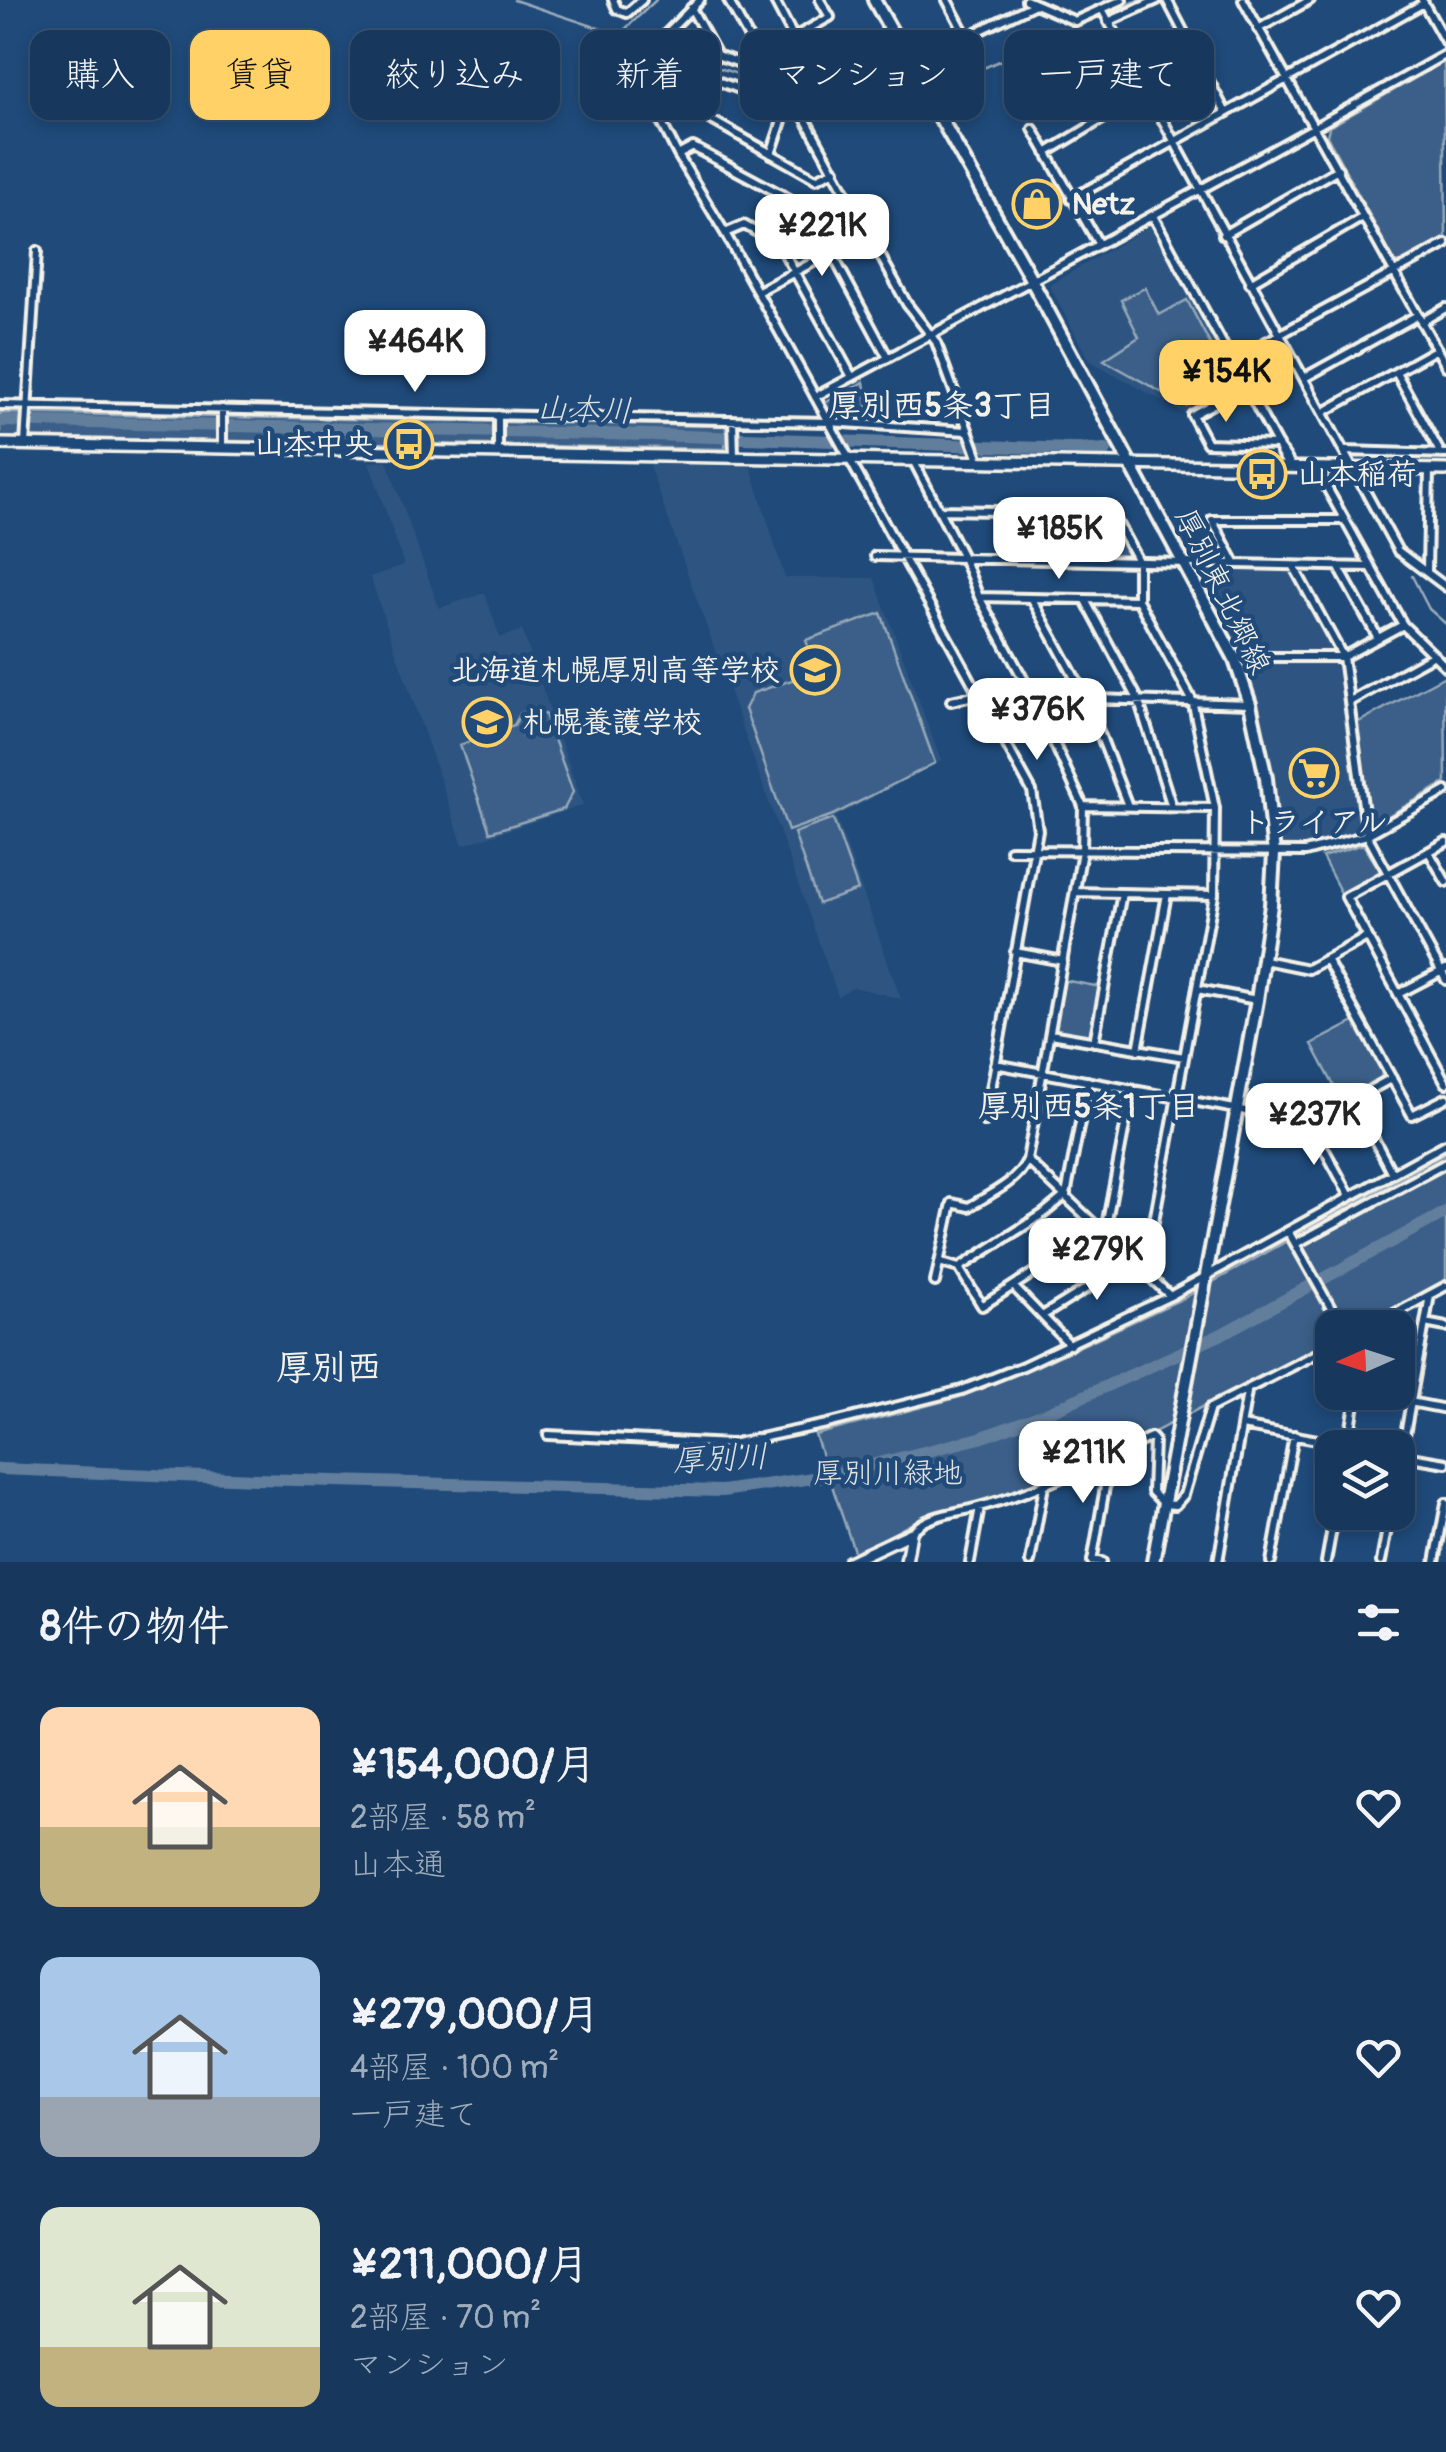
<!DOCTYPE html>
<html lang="ja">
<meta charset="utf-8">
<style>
body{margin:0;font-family:Pangolin,"Klee One",sans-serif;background:#244365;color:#f1f3f6;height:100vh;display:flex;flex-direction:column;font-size:38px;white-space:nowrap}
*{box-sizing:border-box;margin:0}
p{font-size:32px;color:#9eacbb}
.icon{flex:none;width:55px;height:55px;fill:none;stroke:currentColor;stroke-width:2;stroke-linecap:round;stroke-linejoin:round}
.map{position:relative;height:1562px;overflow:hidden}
.sheet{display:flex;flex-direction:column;background:#17385c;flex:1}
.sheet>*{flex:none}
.banner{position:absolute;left:30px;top:30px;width:1388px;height:90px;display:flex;gap:20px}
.needle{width:65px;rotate:267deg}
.controls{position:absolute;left:1315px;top:1310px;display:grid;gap:20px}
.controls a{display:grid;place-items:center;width:100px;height:100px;border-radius:20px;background:#17385c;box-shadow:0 5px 15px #0003,0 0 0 2px #365272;font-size:50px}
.price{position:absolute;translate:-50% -85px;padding:0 22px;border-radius:20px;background:#fff;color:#222;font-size:32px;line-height:65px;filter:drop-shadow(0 2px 5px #0008)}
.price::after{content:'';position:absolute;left:50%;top:60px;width:30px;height:22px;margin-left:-15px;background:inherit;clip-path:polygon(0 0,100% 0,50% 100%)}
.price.active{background:#ffd166;color:#111}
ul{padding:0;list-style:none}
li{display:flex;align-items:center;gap:30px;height:250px;padding:0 40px}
li span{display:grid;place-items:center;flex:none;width:280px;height:200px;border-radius:20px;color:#555}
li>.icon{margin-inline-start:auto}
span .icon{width:120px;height:120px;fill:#fffc;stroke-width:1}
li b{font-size:42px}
h2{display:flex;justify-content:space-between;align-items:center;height:120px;padding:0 40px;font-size:42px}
.tag{padding:0 35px;border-radius:20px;background:#17385c;box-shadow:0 5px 15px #0003,0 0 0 2px #365272;font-size:35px;line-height:90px}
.tag.active{background:#ffd166;color:#111}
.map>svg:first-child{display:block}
</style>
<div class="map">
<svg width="1446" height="1562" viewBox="0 0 1446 1562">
<rect width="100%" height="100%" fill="#1f4a7a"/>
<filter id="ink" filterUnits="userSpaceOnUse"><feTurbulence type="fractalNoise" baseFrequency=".01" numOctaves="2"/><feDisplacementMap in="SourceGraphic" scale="20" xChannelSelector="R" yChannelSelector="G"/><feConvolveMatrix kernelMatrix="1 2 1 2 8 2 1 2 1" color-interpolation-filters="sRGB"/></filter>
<g filter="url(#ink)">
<path fill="#2d5581" d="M1150,226L1238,386L1187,415L1089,360L1049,285Z
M387,461L439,608L485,593L500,638L522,630L583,805L463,845L370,577L404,565L369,462Z
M651,464L751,467L785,578H874L941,761L836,817L901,999L854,987L838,996L650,468Z
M1187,564L1294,566L1343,657L1367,835L1327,848L1274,854L1250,704Z"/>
<path fill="#3a5f88" stroke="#97a8b8" stroke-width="2.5" d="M1444,62L1446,238L1402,263L1395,262L1327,136L1329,127Z
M1145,288L1159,315L1187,300L1230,382L1186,406L1104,360L1139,337L1121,300Z
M864,382L870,421L832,420L823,404Z
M0,413L726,426L725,449L0,437Z
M1083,521H1109L1129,558H1104Z
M881,613L935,763L833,815L788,831L745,709L753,693L816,672L806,640Z
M1445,676L1446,782L1371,826L1367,823L1355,724Z
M534,708L537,715L545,714L573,792L564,809L490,832L460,745L514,725L520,714Z
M833,819L858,890L818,904L794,833Z
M1363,844L1381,872L1342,895L1322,857Z
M1063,980L1101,987L1091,1038L1053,1031Z
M1356,1021L1382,1070L1381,1079L1342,1101L1312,1044Z
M1446,1153V1284L1355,1327L1332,1328V1339L1139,1440L988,1502L924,1517L855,1554L815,1435L960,1397L1035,1367L1184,1298Z"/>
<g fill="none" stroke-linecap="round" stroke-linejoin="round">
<path stroke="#9cacbb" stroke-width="2.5" d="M514,0L840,108L887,106L912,99
M1108,13L1139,0
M621,33L656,0
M945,85L1099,17
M1412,576L1429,609L1446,624"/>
<path stroke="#627e9d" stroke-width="12" d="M0,421L652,435L1106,450
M0,1469L256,1479L722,1491L827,1476L980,1438L1042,1415L1220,1335L1446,1212"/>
<g stroke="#f4f1e8" stroke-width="14">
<path id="street" d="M613,0L617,9L627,13L642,0
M700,0L663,37L835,95L923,87
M728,0L768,73
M774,0L822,91
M947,0L966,36
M1026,0L1075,21L1122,0
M1167,0L1226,113
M1243,0L1446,366
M1422,0L1446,43
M691,8L717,55
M1102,9L1398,551L1446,587
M1108,22L1157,0
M1258,29L1310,0
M794,37L830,17L820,0
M598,55L635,70L678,67L801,111L907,304L936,342L979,460
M910,64L1035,4
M635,70L678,155L725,233L1032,791L1038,830L985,1122
M703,76L692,109L816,179L835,170
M1033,129L1098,243
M1046,153L1146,93
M771,154L787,106
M678,155L693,147L808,209L888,358
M1071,199L1424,3
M1153,216L1282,453
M725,233L744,225L780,245L852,377
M1223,235L1338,169
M1250,283L1363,217
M757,292L870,232
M1421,322L1446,308
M1233,360L1446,244
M1396,372L1441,454
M1304,378L1418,315
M1247,386L1192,415L1207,443L1278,445
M815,397C1026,284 1237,171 1446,54
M0,405L829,422L966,431
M1324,412L1437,349
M733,420L734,456
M25,444L37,251
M222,448V409
M1346,451L1446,454
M498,453V415
M913,460L963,557L979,597L1033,697L1083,806L1082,851L1027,1160C1018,1182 988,1195 969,1207L952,1203L935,1282
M1316,468L1403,625L1446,667
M939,510L1112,513L1138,561V600L1192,700L1215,808L1214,895L1145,1270
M875,556L1370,567
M1235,563L1212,520H1344
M1338,566L1378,638
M1294,567L1343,657L1367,835L1446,980
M1427,571L1429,470
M980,597L1138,600
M1032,599L1086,698L1128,806
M1085,600L1138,699L1172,807
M1235,657H1343L1403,625
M951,701L978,695L1249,704
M1349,702L1434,655
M1083,806L1215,808
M1446,842L1346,897L1446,1083
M1010,850L1305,852L1367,835L1446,791
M1429,852L1446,882
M1075,892L1214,895
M1015,952L1063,961
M1326,959L1412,1115L1446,1098
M1264,960L1308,969L1367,937
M1197,989L1257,1000
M1398,994L1446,969
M1050,1034L1184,1057
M1094,1042L1122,893
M1138,1050L1167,894
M995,1064L1310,1123L1392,1078
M1088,1081L1066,1195L1043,1214L959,1268L982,1306L1106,1226L1132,1089
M1353,1099L1392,1173
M1310,1123L1350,1196
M1027,1160L1170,1296
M1288,1231L1342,1328
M1297,1243L1446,1163
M939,1262L959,1268
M1013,1286L1070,1345
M1042,1316L1134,1259
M1425,1323L1446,1327
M1368,1328L1446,1286
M1410,1402L1446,1409
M1242,1426L1360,1448
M548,1435L731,1444L827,1424L962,1390L1023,1366L1170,1296L1446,1144
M1348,1445L1357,1392
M1398,1455L1446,1463
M1398,1474L1430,1295
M911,1533C925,1515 955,1513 975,1508C1037,1492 1094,1463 1151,1437L1154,1440L1152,1492L1164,1504L1175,1505L1184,1495L1210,1408L1332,1346
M1092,1560L1102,1562
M970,1562L980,1507
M1030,1562L1044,1486
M1092,1562L1110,1458
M1218,1562L1247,1392
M1271,1562L1294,1435
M1326,1562L1335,1512
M1381,1562L1390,1512
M1435,1562L1446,1503"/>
</g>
<g stroke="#f4f1e8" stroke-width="16">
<path id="secondary" d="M0,444L1446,470
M1282,453L1290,466
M849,1562L911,1533
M906,1562L911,1533"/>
</g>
<g stroke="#f4f1e8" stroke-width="18">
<path id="primary" d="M874,0L1026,270L1234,657L1250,704L1266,778L1274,854L1271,905L1257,1000L1153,1562"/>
</g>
<use href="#street" stroke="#1f4a7a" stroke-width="6"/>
<use href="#secondary" stroke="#1f4a7a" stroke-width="9"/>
<use href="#primary" stroke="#1f4a7a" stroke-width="10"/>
</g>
</g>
<defs>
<g id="shop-ring" transform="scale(2.5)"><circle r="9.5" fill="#1f4a7a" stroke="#ffd166" stroke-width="1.5"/><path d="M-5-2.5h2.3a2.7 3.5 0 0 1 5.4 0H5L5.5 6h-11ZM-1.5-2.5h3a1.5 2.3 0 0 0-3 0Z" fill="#ffd166"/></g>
<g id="bus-ring" transform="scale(2.5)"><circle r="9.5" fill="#1f4a7a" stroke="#ffd166" stroke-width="1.5"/><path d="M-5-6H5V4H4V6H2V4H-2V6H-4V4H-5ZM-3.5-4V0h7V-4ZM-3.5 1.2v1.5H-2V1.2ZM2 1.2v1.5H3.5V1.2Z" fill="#ffd166"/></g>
<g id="school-ring" transform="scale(2.5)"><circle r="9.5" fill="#1f4a7a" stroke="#ffd166" stroke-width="1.5"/><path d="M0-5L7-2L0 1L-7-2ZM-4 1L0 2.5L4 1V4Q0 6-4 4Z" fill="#ffd166"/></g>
<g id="supermarket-ring" transform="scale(2.5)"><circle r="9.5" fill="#1f4a7a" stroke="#ffd166" stroke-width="1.5"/><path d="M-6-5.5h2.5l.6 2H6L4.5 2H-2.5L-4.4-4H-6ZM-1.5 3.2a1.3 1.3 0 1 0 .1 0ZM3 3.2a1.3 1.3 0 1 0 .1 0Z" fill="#ffd166"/></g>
</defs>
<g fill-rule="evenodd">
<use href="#shop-ring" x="1037" y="204"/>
<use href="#bus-ring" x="409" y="444"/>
<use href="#bus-ring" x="1262" y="474"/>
<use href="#school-ring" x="815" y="670"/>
<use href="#school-ring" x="487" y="722"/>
<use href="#supermarket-ring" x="1314" y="773"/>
</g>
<g text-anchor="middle" stroke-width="9" stroke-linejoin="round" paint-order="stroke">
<g font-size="30" font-weight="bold" fill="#f4f1e8" stroke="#1f4a7a" text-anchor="start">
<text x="1072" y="214">Netz</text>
<text x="374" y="454" text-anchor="end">山本中央</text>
<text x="1297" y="484">山本稲荷</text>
<text x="780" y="680" text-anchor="end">北海道札幌厚別高等学校</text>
<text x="522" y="732">札幌養護学校</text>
<text x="1314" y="832" text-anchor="middle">トライアル</text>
</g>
<g font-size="30" fill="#f4f1e8" stroke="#1f4a7a">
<text transform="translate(1223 591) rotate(64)" y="10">厚別東北郷線</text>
</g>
<g font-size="30" fill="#e1e2de" stroke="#1f4a7a">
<text x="888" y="1483">厚別川緑地</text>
</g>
<g font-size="32" font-weight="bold" fill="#f4f1e8" stroke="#1f4a7a">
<text x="942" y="416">厚別西5条3丁目</text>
<text x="1089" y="1117">厚別西5条1丁目</text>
</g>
<g font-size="32" font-style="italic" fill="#dee0dd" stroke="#1f4a7a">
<text transform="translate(584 409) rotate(2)" y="11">山本川</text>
<text transform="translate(720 1458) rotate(-3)" y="11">厚別川</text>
</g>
<g font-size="35" font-weight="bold" fill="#f4f1e8" stroke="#1f4a7a">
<text x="329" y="1379">厚別西</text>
</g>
</g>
</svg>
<div class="controls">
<a><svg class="needle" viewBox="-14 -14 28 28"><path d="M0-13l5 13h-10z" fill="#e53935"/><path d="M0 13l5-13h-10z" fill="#9eacbb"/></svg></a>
<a><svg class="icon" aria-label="layers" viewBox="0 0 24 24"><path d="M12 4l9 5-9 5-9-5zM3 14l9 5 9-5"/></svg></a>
</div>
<b class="price" style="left:822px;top:279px">¥221K</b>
<b class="price" style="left:415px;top:395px">¥464K</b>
<b class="price active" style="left:1226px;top:425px">¥154K</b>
<b class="price" style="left:1059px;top:582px">¥185K</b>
<b class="price" style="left:1037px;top:763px">¥376K</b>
<b class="price" style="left:1314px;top:1168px">¥237K</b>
<b class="price" style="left:1097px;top:1303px">¥279K</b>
<b class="price" style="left:1083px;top:1506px">¥211K</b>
<div class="banner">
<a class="tag">購入</a>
<a class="tag active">賃貸</a>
<a class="tag">絞り込み</a>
<a class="tag">新着</a>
<a class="tag">マンション</a>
<a class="tag">一戸建て</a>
</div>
</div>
<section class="sheet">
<h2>8件の物件<svg class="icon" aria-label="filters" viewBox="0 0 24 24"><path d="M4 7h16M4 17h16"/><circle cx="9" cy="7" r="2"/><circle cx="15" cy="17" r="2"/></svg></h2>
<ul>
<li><span style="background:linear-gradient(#ffd9b3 60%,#c2b280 0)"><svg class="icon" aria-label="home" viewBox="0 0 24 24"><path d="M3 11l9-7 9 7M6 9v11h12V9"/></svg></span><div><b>¥154,000/月</b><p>2部屋 · 58 m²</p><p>山本通</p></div><svg class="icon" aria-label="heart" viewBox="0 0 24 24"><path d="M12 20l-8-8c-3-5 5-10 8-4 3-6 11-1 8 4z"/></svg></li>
<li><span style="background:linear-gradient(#a9c7e8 70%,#9aa5b1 0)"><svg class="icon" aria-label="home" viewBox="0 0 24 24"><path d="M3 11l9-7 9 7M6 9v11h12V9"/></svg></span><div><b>¥279,000/月</b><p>4部屋 · 100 m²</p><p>一戸建て</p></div><svg class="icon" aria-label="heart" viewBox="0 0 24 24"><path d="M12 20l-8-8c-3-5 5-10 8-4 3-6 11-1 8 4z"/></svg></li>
<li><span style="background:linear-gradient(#dfe7d0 70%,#c2b280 0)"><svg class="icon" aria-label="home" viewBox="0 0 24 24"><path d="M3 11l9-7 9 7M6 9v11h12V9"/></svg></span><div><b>¥211,000/月</b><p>2部屋 · 70 m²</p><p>マンション</p></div><svg class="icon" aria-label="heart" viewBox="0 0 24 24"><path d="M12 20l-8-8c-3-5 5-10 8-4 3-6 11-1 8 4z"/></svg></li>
</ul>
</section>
